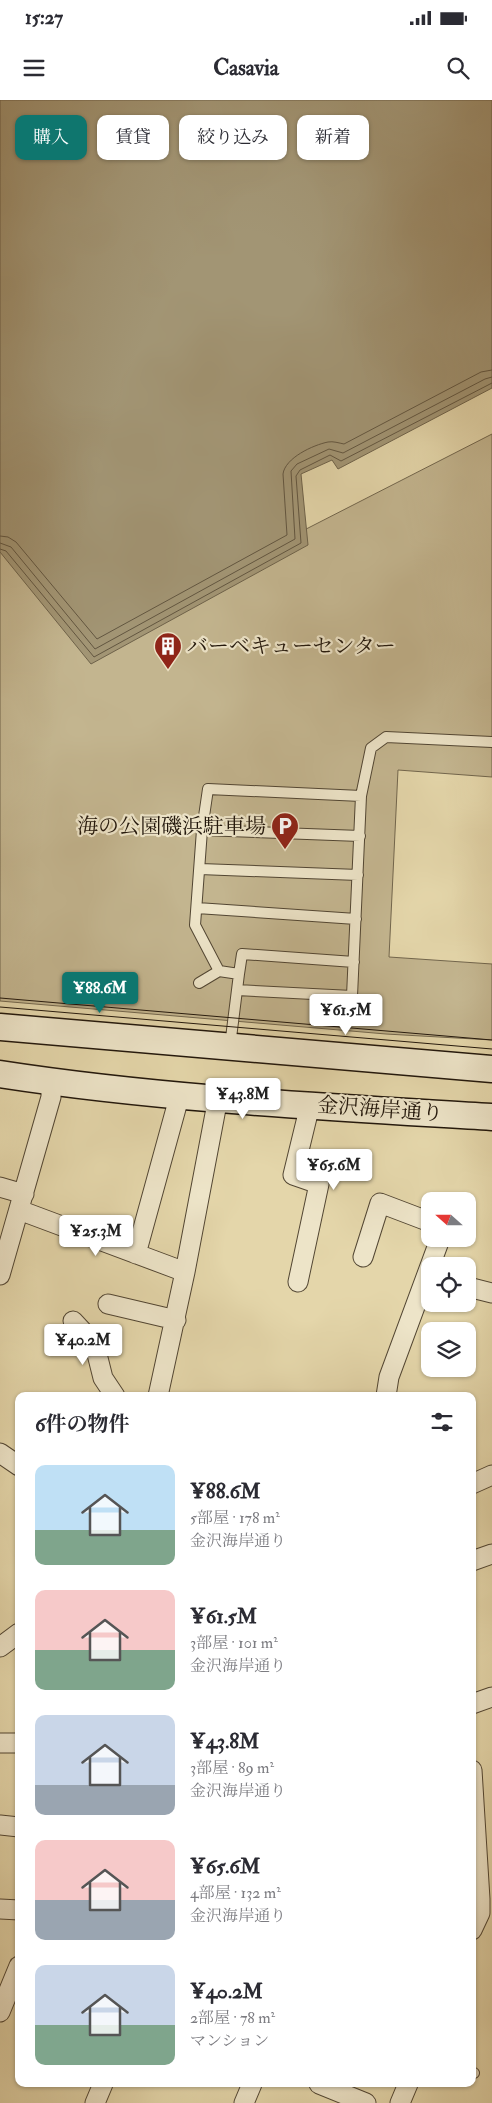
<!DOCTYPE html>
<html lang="ja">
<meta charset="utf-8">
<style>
body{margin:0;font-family:"IM FELL Double Pica","Noto Serif JP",serif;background:#f7f7f7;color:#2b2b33;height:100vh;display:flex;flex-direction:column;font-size:19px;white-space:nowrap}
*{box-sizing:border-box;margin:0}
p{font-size:16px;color:#7c7c81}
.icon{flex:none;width:28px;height:28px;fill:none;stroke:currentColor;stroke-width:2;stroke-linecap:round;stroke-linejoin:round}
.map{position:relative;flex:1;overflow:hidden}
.sheet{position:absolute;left:15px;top:1292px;width:461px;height:695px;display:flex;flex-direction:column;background:#fff;border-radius:10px;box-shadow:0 1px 4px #0004}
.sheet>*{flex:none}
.top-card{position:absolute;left:15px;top:15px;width:462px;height:45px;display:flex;gap:10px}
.needle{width:32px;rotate:291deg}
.fabs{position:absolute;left:421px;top:1092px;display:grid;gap:10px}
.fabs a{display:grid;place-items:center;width:55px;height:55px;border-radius:10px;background:#fff;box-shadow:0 1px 4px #0004;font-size:25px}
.price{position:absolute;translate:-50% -42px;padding:0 11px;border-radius:5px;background:#fff;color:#222;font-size:16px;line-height:32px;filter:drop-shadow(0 1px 2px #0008)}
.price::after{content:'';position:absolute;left:50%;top:30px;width:15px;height:11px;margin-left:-8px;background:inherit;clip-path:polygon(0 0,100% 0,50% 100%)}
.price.active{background:#0f766e;color:#fff}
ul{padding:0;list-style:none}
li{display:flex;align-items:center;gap:15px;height:125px;padding:0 20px}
li span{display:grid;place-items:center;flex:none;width:140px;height:100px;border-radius:10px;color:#555}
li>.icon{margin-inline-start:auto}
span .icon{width:60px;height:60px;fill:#fffc;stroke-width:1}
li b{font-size:21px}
h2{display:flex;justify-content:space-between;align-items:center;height:60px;padding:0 20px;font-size:21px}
.chip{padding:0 18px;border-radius:10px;background:#fff;box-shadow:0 1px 4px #0004;font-size:18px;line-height:45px}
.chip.active{background:#0f766e;color:#fff}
.status{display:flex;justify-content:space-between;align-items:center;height:35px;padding:0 25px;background:#fff;direction:ltr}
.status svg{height:14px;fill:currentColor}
header{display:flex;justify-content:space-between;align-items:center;height:65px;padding:0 20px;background:#fff;font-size:22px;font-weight:700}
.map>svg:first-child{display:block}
</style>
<div class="status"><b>15:27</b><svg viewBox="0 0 49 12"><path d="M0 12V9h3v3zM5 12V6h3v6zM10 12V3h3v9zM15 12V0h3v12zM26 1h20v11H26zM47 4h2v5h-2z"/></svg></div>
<header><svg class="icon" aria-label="menu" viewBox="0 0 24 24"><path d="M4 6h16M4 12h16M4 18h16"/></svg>Casavia<svg class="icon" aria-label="search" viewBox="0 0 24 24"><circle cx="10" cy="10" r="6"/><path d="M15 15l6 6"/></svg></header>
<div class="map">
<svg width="492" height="2003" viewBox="0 0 492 2003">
<rect width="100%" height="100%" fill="#e4d6aa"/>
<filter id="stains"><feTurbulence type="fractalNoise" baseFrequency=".004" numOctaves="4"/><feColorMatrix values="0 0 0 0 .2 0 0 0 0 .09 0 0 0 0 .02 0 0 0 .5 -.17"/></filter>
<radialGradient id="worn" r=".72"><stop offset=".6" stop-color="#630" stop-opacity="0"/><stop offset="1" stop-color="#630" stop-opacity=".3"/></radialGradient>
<path fill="#c3b58f" stroke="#72664d" d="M492,334V677L398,670L389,857L492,864V940L386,934L0,901V416L93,538Z"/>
<path fill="#a29574" stroke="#6e624a" d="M0,0H492V288L338,369L332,360L301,374L308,445L91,564L0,452Z"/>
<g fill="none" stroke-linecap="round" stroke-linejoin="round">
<path stroke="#625640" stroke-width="1" d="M0,436L8,437L16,442L97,539L287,435L283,374C285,358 313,345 328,342C333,341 339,343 344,344L481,272L492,270
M0,443L11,447L95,549L295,439L291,371L297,364L329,349L343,353L485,279L492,277
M0,449L6,451L94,557L301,443L296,376L300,370L330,355L341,361L492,283"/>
<g stroke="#524633" stroke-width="12">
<path id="lane" d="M202,730L360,736
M200,769L358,775
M197,808L356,819
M219,871L195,825L202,730L208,689L361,696
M199,883L219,871L239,874L242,854L354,862
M237,890L352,896L361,696L371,648L386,637L492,642
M230,946L239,874
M472,1972L474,1973"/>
</g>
<g stroke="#524633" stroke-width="21">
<path id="street" d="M0,1087L24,1094
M19,1110L185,1172
M136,1154L180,994
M363,1157L380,1103L430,1122
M0,1175L51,997V982
M298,1182L319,1084L293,1075L310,1005
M468,1187L492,1193
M108,1204L176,1220
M73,1221L86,1235L97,1254L103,1278L115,1296
M158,1296L185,1172L218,998
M386,1296L389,1277L440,1139
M0,1353L19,1366
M472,1384L492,1375
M472,1461L492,1454
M0,1547L19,1533
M472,1604L492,1597
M0,1643H19
M472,1670L480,1799V1813L472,1830
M0,1725L19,1727
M0,1809L19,1810
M0,1912L19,1866
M319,1984L366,2003
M95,2003L103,1984
M244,2003L252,1984
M400,2003L408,1984"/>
</g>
<g stroke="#21160b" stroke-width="29">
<path id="secondary" d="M0,927L492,969
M0,974C162,999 329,1007 492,1017"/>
</g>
<use href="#lane" stroke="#ede4c8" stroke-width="10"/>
<use href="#street" stroke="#ede4c8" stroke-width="19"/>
<use href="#secondary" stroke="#ede4c8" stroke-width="26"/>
<path stroke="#21160b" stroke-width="1" d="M0,898L492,940
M0,907L492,949"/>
</g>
<defs>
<g id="building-pin" transform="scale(1.4375)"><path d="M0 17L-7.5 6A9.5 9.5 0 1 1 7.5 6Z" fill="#8f2418" stroke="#ede4c8"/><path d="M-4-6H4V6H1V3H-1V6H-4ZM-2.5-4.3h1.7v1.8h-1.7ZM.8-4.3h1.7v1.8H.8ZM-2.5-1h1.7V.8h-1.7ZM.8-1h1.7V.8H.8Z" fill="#fff"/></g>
<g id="parking-pin" transform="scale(1.4375)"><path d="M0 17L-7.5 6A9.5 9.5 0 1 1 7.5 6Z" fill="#8f2418" stroke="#ede4c8"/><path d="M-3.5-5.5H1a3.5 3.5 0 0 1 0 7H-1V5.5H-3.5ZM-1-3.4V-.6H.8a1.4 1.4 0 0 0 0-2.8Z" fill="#fff"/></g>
</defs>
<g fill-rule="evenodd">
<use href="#building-pin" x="168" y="546"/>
<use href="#parking-pin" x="285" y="726"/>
</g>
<g text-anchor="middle" stroke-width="4.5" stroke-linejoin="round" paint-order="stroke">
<g font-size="21" fill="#21160b" stroke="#ede4c8" text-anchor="start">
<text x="187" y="553">バーベキューセンター</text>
<text x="266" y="733" text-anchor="end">海の公園磯浜駐車場</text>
</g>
<g font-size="21" fill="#21160b" stroke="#ede4c8">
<text transform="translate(380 1009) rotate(4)" y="7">金沢海岸通り</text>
</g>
</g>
<rect width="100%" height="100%" filter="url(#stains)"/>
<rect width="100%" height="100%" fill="url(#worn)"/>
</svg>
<div class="fabs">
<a><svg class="needle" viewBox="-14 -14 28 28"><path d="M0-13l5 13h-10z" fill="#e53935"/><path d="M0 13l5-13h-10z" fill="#7c7c81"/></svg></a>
<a><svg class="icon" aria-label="locate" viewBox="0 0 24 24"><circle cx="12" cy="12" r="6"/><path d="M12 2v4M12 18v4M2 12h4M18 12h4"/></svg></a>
<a><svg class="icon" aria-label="layers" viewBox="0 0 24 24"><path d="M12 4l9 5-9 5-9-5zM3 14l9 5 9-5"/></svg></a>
</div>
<b class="price active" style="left:100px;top:914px">¥88.6M</b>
<b class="price" style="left:346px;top:936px">¥61.5M</b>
<b class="price" style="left:243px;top:1020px">¥43.8M</b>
<b class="price" style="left:334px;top:1091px">¥65.6M</b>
<b class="price" style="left:96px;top:1157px">¥25.3M</b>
<b class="price" style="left:83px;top:1266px">¥40.2M</b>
<div class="top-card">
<a class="chip active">購入</a>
<a class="chip">賃貸</a>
<a class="chip">絞り込み</a>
<a class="chip">新着</a>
</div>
<section class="sheet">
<h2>6件の物件<svg class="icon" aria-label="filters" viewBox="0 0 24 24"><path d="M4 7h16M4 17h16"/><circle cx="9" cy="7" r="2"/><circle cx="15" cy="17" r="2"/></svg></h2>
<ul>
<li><span style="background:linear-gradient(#bfe0f5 65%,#7fa58c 0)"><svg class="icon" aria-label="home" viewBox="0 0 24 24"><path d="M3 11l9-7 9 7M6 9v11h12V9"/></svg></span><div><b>¥88.6M</b><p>5部屋 · 178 m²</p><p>金沢海岸通り</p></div></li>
<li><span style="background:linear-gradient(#f6c9c9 60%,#7fa58c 0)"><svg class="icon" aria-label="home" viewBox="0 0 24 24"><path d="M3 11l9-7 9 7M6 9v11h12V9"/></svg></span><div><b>¥61.5M</b><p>3部屋 · 101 m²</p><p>金沢海岸通り</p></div></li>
<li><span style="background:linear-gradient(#c9d6e8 70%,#9aa5b1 0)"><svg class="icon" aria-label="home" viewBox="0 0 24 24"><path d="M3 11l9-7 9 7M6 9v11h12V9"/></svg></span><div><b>¥43.8M</b><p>3部屋 · 89 m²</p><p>金沢海岸通り</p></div></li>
<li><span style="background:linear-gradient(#f6c9c9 60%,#9aa5b1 0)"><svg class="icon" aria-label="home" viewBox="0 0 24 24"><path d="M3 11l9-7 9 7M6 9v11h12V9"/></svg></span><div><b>¥65.6M</b><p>4部屋 · 132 m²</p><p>金沢海岸通り</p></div></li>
<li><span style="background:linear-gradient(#c9d6e8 60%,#7fa58c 0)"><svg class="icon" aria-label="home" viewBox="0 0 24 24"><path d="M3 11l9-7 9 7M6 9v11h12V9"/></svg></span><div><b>¥40.2M</b><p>2部屋 · 78 m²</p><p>マンション</p></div></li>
</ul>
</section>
</div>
